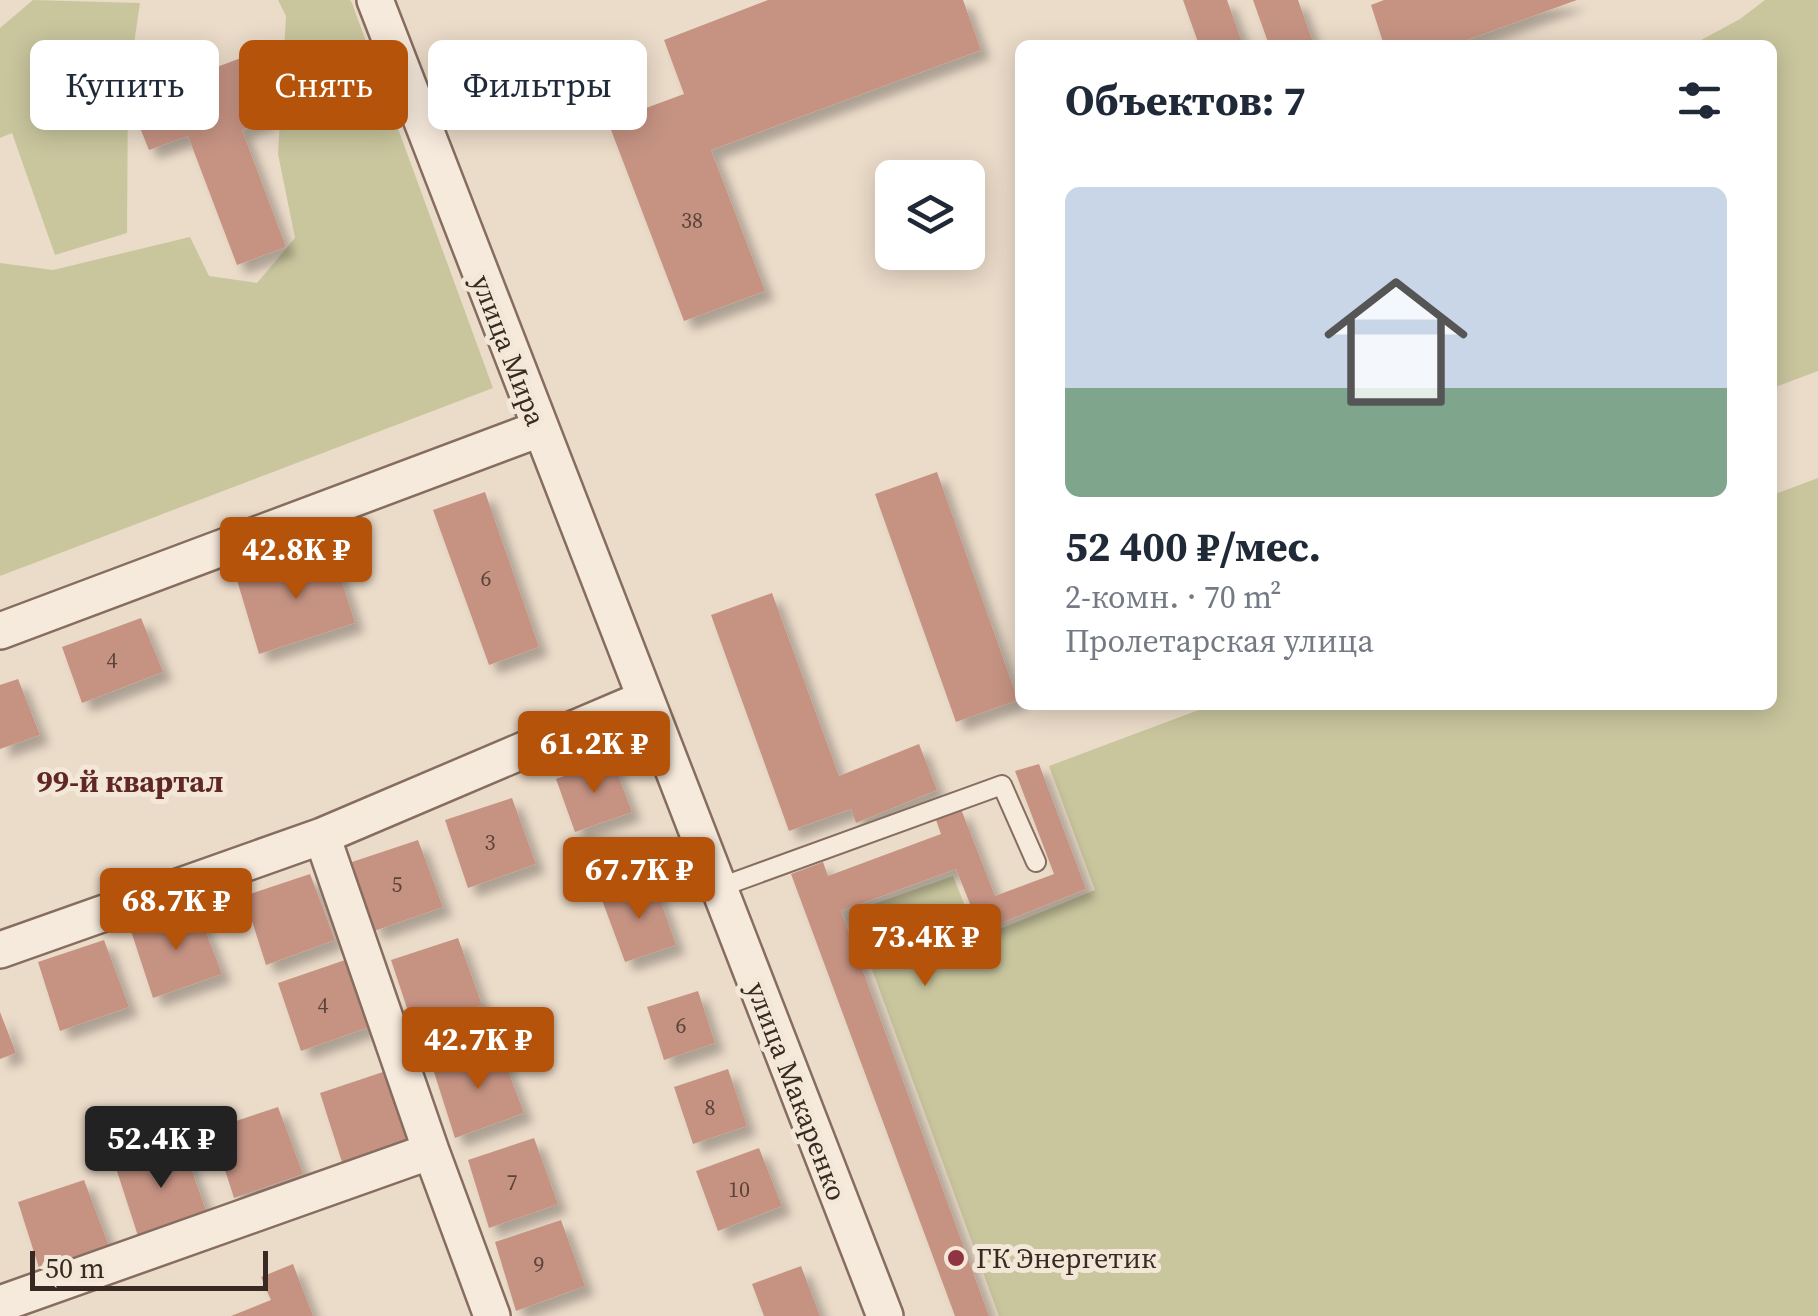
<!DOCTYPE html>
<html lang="ru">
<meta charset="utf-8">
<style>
body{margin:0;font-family:"Source Serif 4",serif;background:#f2f2f3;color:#1f2937;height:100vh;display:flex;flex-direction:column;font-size:38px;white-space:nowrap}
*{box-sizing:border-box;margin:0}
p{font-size:32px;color:#747a83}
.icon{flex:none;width:55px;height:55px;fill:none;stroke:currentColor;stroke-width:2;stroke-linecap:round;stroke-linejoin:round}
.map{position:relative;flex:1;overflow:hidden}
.sheet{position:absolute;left:1015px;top:40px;width:762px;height:670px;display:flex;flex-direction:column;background:#fff;border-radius:15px;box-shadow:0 5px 25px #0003}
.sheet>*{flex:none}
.guide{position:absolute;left:30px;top:40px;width:835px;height:90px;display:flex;gap:20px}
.buttons{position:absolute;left:875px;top:160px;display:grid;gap:20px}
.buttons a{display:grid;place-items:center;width:110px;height:110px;border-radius:15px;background:#fff;box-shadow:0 5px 25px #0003;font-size:50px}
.scale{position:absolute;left:30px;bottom:25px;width:238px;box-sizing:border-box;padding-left:10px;border:5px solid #382922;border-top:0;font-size:28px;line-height:35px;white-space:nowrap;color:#382922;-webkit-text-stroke:8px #f3e7d8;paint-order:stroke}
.price{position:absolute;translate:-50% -85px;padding:0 22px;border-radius:10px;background:#b45309;color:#fff;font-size:32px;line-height:65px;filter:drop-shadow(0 2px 5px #0008)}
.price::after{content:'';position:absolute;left:50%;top:60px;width:30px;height:22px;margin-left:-15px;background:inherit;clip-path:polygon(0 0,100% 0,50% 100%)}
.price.on{background:#222;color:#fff}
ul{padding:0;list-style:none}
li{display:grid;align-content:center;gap:20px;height:530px;padding:0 50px}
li+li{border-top:2px solid #e0e1e3}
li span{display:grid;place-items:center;height:310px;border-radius:15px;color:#555}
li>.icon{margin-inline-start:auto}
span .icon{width:180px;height:180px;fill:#fffc;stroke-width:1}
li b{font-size:42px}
h2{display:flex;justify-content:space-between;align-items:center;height:120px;padding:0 50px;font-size:42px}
.tag{padding:0 35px;border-radius:15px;background:#fff;box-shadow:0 5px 25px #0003;font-size:35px;line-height:90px}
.tag.on{background:#b45309;color:#fff}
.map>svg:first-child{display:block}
</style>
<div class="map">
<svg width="1818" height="1316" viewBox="0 0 1818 1316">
<defs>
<filter id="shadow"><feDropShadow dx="9" dy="9" stdDeviation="5" flood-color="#0004"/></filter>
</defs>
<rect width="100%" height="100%" fill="#ebdbc9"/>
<path fill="#c9c69e" d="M33,0L140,3L128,84L127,233L55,255L12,133L0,138V28Z
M278,0H350L352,3L493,388L0,576V263L53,270L190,237L209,276L257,283L295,238L278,154L286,16Z
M1765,0H1818V371L1773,388L1772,45H1692L1740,19Z
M1818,478V1316H999L851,912L953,876L978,938L1095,890L1049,766L1212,705H1772L1773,495Z"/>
<path fill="#c69383" filter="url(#shadow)" d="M768,0H963L981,50L711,150L765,291L684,321L608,122L684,94L664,40Z
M1183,0H1227L1243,45H1199Z
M1253,0H1298L1314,45H1269Z
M1384,0H1577L1453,45H1384L1371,5Z
M249,55L271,118L242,130L286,247L237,265L188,136L149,150L129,100Z
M937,472L1018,700L956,722L875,494Z
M485,492L539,647L489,665L433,510Z
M332,550L355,623L259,654L237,580Z
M772,593L839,776L919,744L937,790L856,823L851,809L789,831L711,615Z
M141,618L163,672L82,703L62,647Z
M18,679L40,735L0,749V685Z
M612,759L632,812L575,832L556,779Z
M1039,764L1086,889L981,931L956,869L841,911L989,1316H955L791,874L823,862L828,876L941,834L936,820L961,809L995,896L1054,874L1015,771Z
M512,798L536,864L468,888L445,820Z
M418,840L443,907L374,931L352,862Z
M310,874L335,940L266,965L244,896Z
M654,882L676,945L625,962L602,900Z
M197,909L222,974L153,998L131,931Z
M458,938L482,1005L414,1029L391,960Z
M104,940L129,1007L60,1031L38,962Z
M345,960L369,1027L301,1051L278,983Z
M698,991L715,1043L664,1060L647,1007Z
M0,1012L16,1053L0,1059Z
M499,1047L524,1113L455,1138L433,1069Z
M728,1069L747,1126L693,1144L674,1087Z
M386,1071L411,1138L342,1162L320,1093Z
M278,1107L303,1174L234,1198L212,1129Z
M534,1138L558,1204L489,1228L468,1160Z
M183,1146L207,1213L138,1236L116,1168Z
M759,1148L782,1206L718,1231L696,1171Z
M84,1180L109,1246L40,1271L18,1202Z
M561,1220L585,1286L516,1311L495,1242Z
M293,1264L313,1316H231L271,1300L261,1277Z
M801,1266L820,1316H764L752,1284Z"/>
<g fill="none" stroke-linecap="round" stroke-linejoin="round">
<g stroke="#866d5f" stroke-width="22">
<path id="service" d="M718,888L1002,785L1036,862"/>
</g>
<g stroke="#866d5f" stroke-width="40">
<path id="minor" d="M375,0L885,1316
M0,631L539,429
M322,836L431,1151L492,1316
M0,950L322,836L644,699
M0,1304L431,1151"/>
</g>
<use href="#service" stroke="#f6eadc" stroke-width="18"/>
<use href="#minor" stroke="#f6eadc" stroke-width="35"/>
</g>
<circle fill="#903444" stroke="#f3e7d8" stroke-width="4" cx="956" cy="1258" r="10"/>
<g text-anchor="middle" stroke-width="10" stroke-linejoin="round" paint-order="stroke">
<g font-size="22" fill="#5c443a">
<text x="692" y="228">38</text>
<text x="486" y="586">6</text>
<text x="112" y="668">4</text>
<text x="490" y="850">3</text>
<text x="397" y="892">5</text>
<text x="323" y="1013">4</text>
<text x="681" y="1033">6</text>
<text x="710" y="1115">8</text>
<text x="512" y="1190">7</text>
<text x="739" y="1197">10</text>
<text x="539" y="1272">9</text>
</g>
<g font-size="28" fill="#382922" stroke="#f3e7d8">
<text transform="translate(509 350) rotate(69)" y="10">улица Мира</text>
<text transform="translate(797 1091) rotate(69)" y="10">улица Макаренко</text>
</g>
<g font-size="28" fill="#382922" stroke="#f3e7d8" text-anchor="start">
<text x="976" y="1268">ГК Энергетик</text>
</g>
<g font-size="30" font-weight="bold" fill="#612725" stroke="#f3e7d8">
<text x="130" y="792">99-й квартал</text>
</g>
</g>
</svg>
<div class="buttons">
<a><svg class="icon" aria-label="layers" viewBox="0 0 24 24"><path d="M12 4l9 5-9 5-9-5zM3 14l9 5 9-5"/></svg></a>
</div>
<div class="scale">50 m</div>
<b class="price" style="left:296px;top:602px">42.8K ₽</b>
<b class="price" style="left:594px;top:796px">61.2K ₽</b>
<b class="price" style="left:639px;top:922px">67.7K ₽</b>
<b class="price" style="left:176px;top:953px">68.7K ₽</b>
<b class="price" style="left:925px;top:989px">73.4K ₽</b>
<b class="price" style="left:478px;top:1092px">42.7K ₽</b>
<b class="price on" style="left:161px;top:1191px">52.4K ₽</b>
<div class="guide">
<a class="tag">Купить</a>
<a class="tag on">Снять</a>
<a class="tag">Фильтры</a>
</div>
<section class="sheet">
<h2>Объектов: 7<svg class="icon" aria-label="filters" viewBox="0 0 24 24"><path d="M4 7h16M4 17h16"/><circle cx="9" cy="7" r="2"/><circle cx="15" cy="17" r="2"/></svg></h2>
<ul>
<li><span style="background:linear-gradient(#c9d6e8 65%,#7fa58c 0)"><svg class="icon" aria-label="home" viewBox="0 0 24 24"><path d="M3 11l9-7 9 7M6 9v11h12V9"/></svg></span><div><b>52 400 ₽/мес.</b><p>2-комн. · 70 m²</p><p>Пролетарская улица</p></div></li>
</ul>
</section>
</div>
